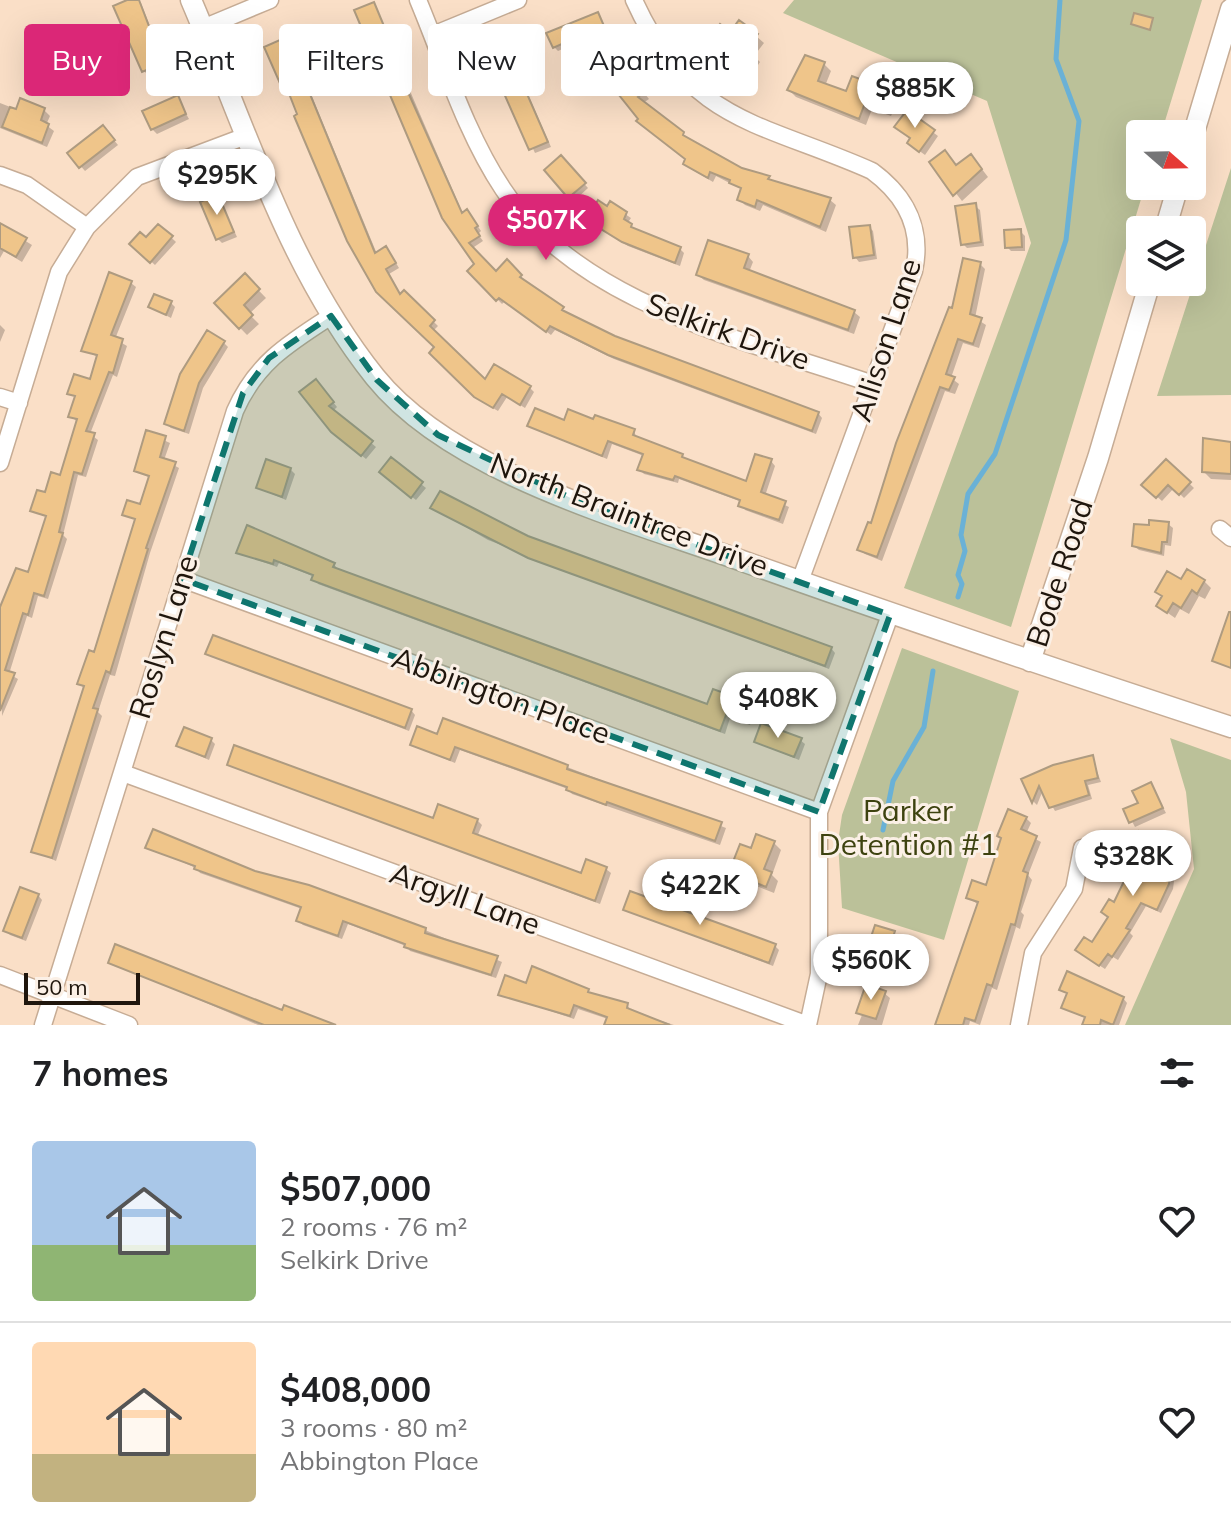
<!DOCTYPE html>
<meta charset="utf-8">
<style>
body{margin:0;font-family:Mulish,sans-serif;background:#f6f6f6;color:#202124;height:100vh;display:flex;flex-direction:column;font-size:30px;white-space:nowrap}
*{box-sizing:border-box;margin:0}
p{font-size:26px;color:#757577}
.icon{flex:none;width:44px;height:44px;fill:none;stroke:currentColor;stroke-width:2;stroke-linecap:round;stroke-linejoin:round}
.map{position:relative;height:1025px;overflow:hidden}
.sheet{display:flex;flex-direction:column;background:#fff;flex:1}
.sheet>*{flex:none}
.top-card{position:absolute;left:24px;top:24px;width:800px;height:72px;display:flex;gap:16px}
.needle{width:52px;rotate:110deg}
.tools{position:absolute;left:1126px;top:120px;display:grid;gap:16px}
.tools a{display:grid;place-items:center;width:80px;height:80px;border-radius:8px;background:#fff;box-shadow:0 8px 32px #0002;font-size:40px}
.scale{position:absolute;left:24px;bottom:20px;width:116px;box-sizing:border-box;padding-left:8px;border:4px solid #1f160d;border-top:0;font-size:22px;line-height:28px;white-space:nowrap;color:#1f160d;-webkit-text-stroke:6px #fbf0e6;paint-order:stroke}
.price{position:absolute;translate:-50% -68px;padding:0 18px;border-radius:28px;background:#fff;color:#222;font-size:26px;line-height:52px;filter:drop-shadow(0 2px 4px #0008)}
.price::after{content:'';position:absolute;left:50%;top:48px;width:24px;height:18px;margin-left:-12px;background:inherit;clip-path:polygon(0 0,100% 0,50% 100%)}
.price.selected{background:#db2777;color:#fff}
ul{padding:0;list-style:none}
li{display:flex;align-items:center;gap:24px;height:200px;padding:0 32px}
li+li{border-top:2px solid #e0e0e0}
li span{display:grid;place-items:center;flex:none;width:224px;height:160px;border-radius:8px;color:#555}
li>.icon{margin-inline-start:auto}
span .icon{width:96px;height:96px;fill:#fffc;stroke-width:1}
li b{font-size:34px}
h2{display:flex;justify-content:space-between;align-items:center;height:96px;padding:0 32px;font-size:34px}
.pill{padding:0 28px;border-radius:8px;background:#fff;box-shadow:0 8px 32px #0002;font-size:28px;line-height:72px}
.pill.selected{background:#db2777;color:#fff}
.map>svg:first-child{display:block}
</style>
<div class="map">
<svg width="1231" height="1025" viewBox="0 0 1231 1025">
<rect width="100%" height="100%" fill="#fadfc7"/>
<path fill="#bbc199" d="M794,0H1202L1161,134H1140V186H1145L1011,627L904,588L1031,243L987,101L783,13Z
M1231,168V395L1157,396Z
M902,648L1019,691L944,940L842,908L838,842L842,815Z
M1170,738L1231,760V1025H1125L1194,869L1186,792Z"/>
<path fill="#0003" d="M132,0L141,3L166,67L148,75L144,71Z
M373,5L463,214L471,216L481,231L478,234L483,241L471,249L496,273L507,262L524,282L567,313L614,338L818,413L822,418L816,434L614,359L555,330L551,335L505,301L502,304L470,271L477,264L443,217Z
M598,14L616,51L599,58L588,38L558,51L554,47Z
M740,22L764,43L754,56L760,62L752,74L717,47Z
M297,35L318,76L306,82L377,254L390,253L399,268L389,274L401,296L404,293L438,326L433,331L485,382L530,388L534,392L525,408L507,397L498,411L481,401L437,347L378,290L290,91L283,87Z
M521,43L541,85L527,92L551,147L535,153L490,57Z
M824,64L831,71L825,86L847,94L891,93L898,100L891,116L872,109L866,125L796,97L789,90Z
M626,70L649,99L643,103L689,139L741,170L830,200L836,205L826,232L763,205L760,211L745,205L739,199L743,190L716,176L713,182L691,169L685,164L687,160L640,119Z
M177,98L189,119L157,134L152,129Z
M0,103L18,110H44L50,116L46,125L54,131L47,147L0,128Z
M907,113L938,136L925,155L914,147Z
M107,132L118,145L85,171L70,154Z
M561,158L588,188L574,201L547,171Z
M932,163L957,166L978,164L988,177L962,201Z
M218,196L237,237L222,243L218,239Z
M610,204L631,218L627,224L636,230L680,249L684,253L680,266L628,246L603,230Z
M975,206L980,210L984,246L967,248L963,244Z
M0,225L32,245L22,262L4,251L0,258Z
M159,226L176,242L155,265L132,244L147,240Z
M869,227L873,231L877,259L859,262L855,257Z
M1020,231L1025,236V251H1011L1007,247Z
M748,256L753,262L749,272L854,312L860,317L854,334L704,280L698,275Z
M980,264L985,269L975,318L986,325L979,348L963,343L951,378L959,384L955,394L945,391L882,561L865,554L859,549L872,525L953,310Z
M245,276L266,298L249,314L259,324L247,335L216,303Z
M131,283L136,287L115,339L127,346L117,377L113,375L90,434L98,440L86,477L78,475L63,535L67,539L48,599L38,596L32,618L27,616L9,674L18,679L2,716L0,615L30,574L48,518L33,510L61,477L78,422L70,416L76,398L70,393L91,381L98,357L84,350Z
M171,303L175,307L171,318L150,307Z
M0,325L5,330L0,342Z
M224,343L228,347L203,388L189,434L171,428L166,424Z
M320,386L337,407L333,411L376,447L366,459L338,436Z
M594,422L634,431L637,439L748,483L771,461L775,466L765,496L789,507L783,524L745,510L742,502L679,479L678,483L644,474L639,469L644,456L612,444L607,459L529,426Z
M148,433L170,443L164,460L179,468L150,553L115,676L110,675L98,712L102,716L56,861L34,851L85,689L80,684L95,655L137,521L125,514L141,506L150,478L136,470Z
M1231,444V480L1211,479L1204,472Z
M1166,461L1194,488L1184,498L1174,488L1162,501L1144,485Z
M290,469L295,474L286,500L258,488Z
M386,476L421,484L426,488L416,500Z
M433,508L527,538L831,648L835,653L829,669L488,540Z
M1168,524L1173,528L1171,546L1165,545L1164,556L1139,550L1134,546Z
M238,553L334,564L338,570L708,706L714,691L756,709L750,725L730,718L725,734L318,584L315,577L279,563L277,567Z
M1204,581L1211,588L1205,599L1199,596L1189,614L1180,609L1175,618L1158,606L1163,598L1157,592L1181,582Z
M208,653L411,710L415,715L409,731Z
M439,736L567,767L726,828L720,845L572,794L568,789L460,750L455,763L412,745Z
M211,740L215,744L209,760L178,746Z
M800,740L805,744L799,760L756,742Z
M1092,758L1101,782L1088,785L1092,799L1055,811L1043,790L1037,805L1034,802L1024,780Z
M229,764L434,821L477,820L482,825L477,837L582,876L606,869L611,873L600,904Z
M1151,785L1166,813L1135,827L1126,810L1140,804Z
M1026,818L1031,823L1026,834L1041,842L1028,875L1032,880L1021,912L1024,915L1020,929L1016,927L997,990L992,988L980,1025L970,1021L969,1025H940L979,905L969,898L987,887Z
M1174,839L1179,843L1173,889L1161,913L1146,906L1130,933L1133,936L1118,960L1113,957L1105,969L1082,954L1093,945L1115,905L1139,885L1155,853L1138,846Z
M774,843L781,850L772,875L778,881L774,893L739,879L732,872L752,850Z
M148,847L255,873L425,930L502,962L496,978L410,951L406,946L348,924L342,939L303,925L298,920L302,909L200,873L196,868Z
M38,895L42,900L26,941L10,935L6,930Z
M625,910L775,946L779,950L773,966Z
M894,933L898,937L886,974L868,968L864,964Z
M110,962L284,1013L331,1025H258Z
M527,985L588,991L593,996L627,1005L631,1011L674,1025H606L608,1019L578,1009L574,1019L501,994Z
M1062,990L1123,998L1127,1003L1119,1025H1086L1087,1019L1063,1008L1068,995Z
M884,993L890,998L882,1025H858L862,1015L859,1012Z"/>
<g fill="none" stroke-linecap="round" stroke-linejoin="round">
<path stroke="#6ab1d6" stroke-width="5" d="M958,597L962,584L958,575L965,551L961,535L968,494L995,454L1066,240L1079,121L1056,59L1060,0
M883,830L893,781L924,727L933,671"/>
</g>
<path fill="#efc58a" stroke="#ae9b80" stroke-width="2" d="M127,0H139L163,63L142,72L113,6Z
M374,2L406,79L403,81L462,213L467,209L478,226L475,228L480,236L469,243L496,271L507,259L522,275L520,277L564,307L562,310L615,336L819,412L812,431L608,355L550,326L546,332L499,298L496,301L467,271L474,264L442,218L354,10Z
M598,12L613,47L594,56L584,34L553,48L546,33Z
M1134,13L1153,18L1150,30L1131,24Z
M739,20L758,34L747,48L754,54L744,68L708,40L720,24L730,32Z
M298,32L315,72L303,77L375,253L386,246L396,263L386,269L400,294L404,290L435,320L430,326L485,379L494,364L531,386L520,405L502,394L493,408L474,397L429,353L434,347L376,292L347,241L294,116L297,114L286,86L282,88L264,47Z
M522,41L538,81L524,87L548,142L529,150L487,55Z
M805,55L825,62L818,81L846,91L852,76L892,91L884,110L865,103L859,119L787,90Z
M620,62L644,92L638,97L684,132L683,135L742,168L770,176L768,179L831,198L820,227L757,200L755,207L737,200L741,188L729,183L730,180L710,172L708,178L683,164L685,159L636,121L638,119L603,75Z
M178,95L186,114L151,130L142,111Z
M20,98L45,108L41,120L49,124L42,143L2,127L10,107L16,109Z
M907,110L935,130L919,152L907,143L910,138L894,127Z
M103,125L115,140L79,168L67,153Z
M945,150L956,165L971,154L982,169L953,196L929,162Z
M561,155L586,183L568,198L544,170Z
M218,194L234,232L216,240L200,202Z
M598,200L607,206L610,201L627,212L624,219L632,224L631,227L681,247L675,263L622,242L596,226L599,222L589,215Z
M976,203L981,242L961,245L955,206Z
M0,223L27,238L16,257L0,248Z
M158,224L173,236L150,263L129,244L140,232L146,237Z
M870,225L874,255L853,258L849,227Z
M1021,229L1022,247L1005,248L1004,230Z
M708,240L749,254L744,268L855,310L848,330L696,275Z
M963,258L981,262L970,314L982,318L973,344L958,339L946,374L955,377L949,390L940,387L877,557L857,550L868,522L871,523L896,443L949,307L952,308Z
M109,272L132,281L111,335L123,339L113,373L109,372L86,431L95,433L82,474L74,472L59,532L63,533L44,596L34,593L28,615L23,613L5,670L15,673L0,711V607L16,568L28,572L46,516L30,511L37,490L45,492L51,472L60,475L77,419L68,417L75,396L67,394L74,374L90,379L97,355L81,351Z
M245,273L260,289L244,305L253,315L239,329L214,303Z
M154,294L172,301L166,315L148,307Z
M207,330L225,341L199,383L184,431L164,424L180,374Z
M316,379L334,402L329,406L373,441L361,456L331,432L299,392Z
M535,408L564,420L568,409L593,419L595,415L635,429L633,435L683,454L682,457L746,481L755,454L772,459L761,492L786,501L779,520L738,506L740,500L675,476L673,480L637,470L643,454L608,441L602,456L527,426Z
M146,430L166,436L160,457L176,462L146,548L148,549L110,673L106,671L93,708L98,709L52,858L31,852L84,686L77,684L89,650L94,652L135,519L122,515L127,500L140,504L149,476L134,471Z
M1203,438L1231,442V474L1202,472Z
M391,457L423,482L411,498L379,472Z
M266,459L291,468L282,497L256,488Z
M1166,459L1191,482L1179,495L1168,485L1156,498L1141,485Z
M440,491L528,536L832,647L825,666L528,558L430,508Z
M1149,520L1169,522L1167,542H1162L1161,553L1132,546L1134,524L1149,525Z
M247,525L335,563L333,567L707,704L713,689L752,703L745,722L726,715L720,731L311,580L313,575L274,560L273,564L236,553Z
M1187,569L1205,580L1197,594L1192,590L1181,608L1173,603L1167,613L1156,606L1162,596L1155,592L1167,571L1181,579Z
M1229,612H1231V668L1212,661Z
M213,635L412,709L405,728L205,654Z
M443,718L568,765L567,769L722,822L715,841L607,802L606,805L566,790L567,787L455,747L450,760L410,745L417,726L437,734Z
M761,723L802,738L794,757L754,742Z
M184,727L212,738L205,757L176,746Z
M234,745L433,818L438,804L478,819L473,833L581,873L586,859L607,867L595,901L227,765Z
M1093,755L1098,778L1085,781L1089,795L1049,808L1039,786L1032,803L1021,779L1053,765Z
M1151,782L1163,808L1129,823L1123,809L1138,803L1132,791Z
M1008,809L1027,817L1021,829L1037,836L1023,871L1028,873L1015,925L1011,924L992,986L987,984L975,1021L965,1018L963,1025H935L978,902L966,898L972,880L986,885L1001,838L997,836Z
M153,829L255,871L309,885L426,928L425,933L498,956L491,975L404,947L405,944L343,921L338,936L296,921L301,907L194,869L195,866L145,848Z
M1139,831L1175,837L1169,884L1157,910L1141,903L1126,928L1130,930L1112,957L1108,954L1099,966L1075,950L1084,937L1092,942L1108,917L1101,912L1109,899L1114,902L1126,877L1138,882L1154,850L1136,847Z
M756,834L775,841L764,869L772,872L766,887L729,872L740,844L751,848Z
M20,887L39,894L22,938L3,931Z
M630,891L776,944L769,963L623,910Z
M875,925L895,931L882,971L862,964Z
M115,944L282,1010L284,1005L336,1025H264L108,963Z
M532,966L589,989L588,992L628,1003L627,1008L670,1025H604L607,1017L574,1005L570,1016L498,995L505,975L526,983Z
M1067,971L1124,997L1113,1025L1101,1020L1100,1025H1082L1085,1017L1061,1008L1067,993L1059,990Z
M866,984L886,991L876,1019L856,1013Z"/>
<g fill="none" stroke-linecap="round" stroke-linejoin="round">
<g stroke="#c6ac95" stroke-width="19">
<path id="minor" d="M418,0C444,62 465,132 503,189C580,305 748,341 873,384
M634,0C690,124 762,122 872,171C906,196 923,229 914,271L800,581
M203,28L270,0
M433,35L518,0
M0,175L27,185L87,227
M0,397L19,403
M0,463L59,272L87,227L137,177L246,136
M1220,529L1231,538
M182,579L819,812
M123,773L808,1025
M0,975L129,1025
M43,1025L235,411C256,363 289,343 331,316
M808,1025L819,974V812L890,615
M1019,1025L1033,953L1074,889L1082,848"/>
</g>
<g stroke="#c6ac95" stroke-width="23">
<path id="tertiary" d="M191,0C246,128 287,267 375,377C454,475 633,521 748,563C908,620 1069,674 1231,727
M1192,139L1231,9
M1165,230L1178,186
M1030,661L1098,458L1150,282"/>
</g>
<use href="#minor" stroke="#fff" stroke-width="16"/>
<use href="#tertiary" stroke="#fff" stroke-width="20"/>
</g>
<path fill="#0f766e" fill-opacity="0.2" stroke="#0f766e" stroke-width="6" stroke-dasharray="16 10" stroke-linejoin="round" d="M331,316L377,380L438,435L577,501L890,615L819,812L182,579L243,393L269,358Z"/>
<g text-anchor="middle" stroke-width="6" stroke-linejoin="round" paint-order="stroke">
<g font-size="30" fill="#1f160d" stroke="#fbf0e6">
<text transform="translate(728 332) rotate(20)" y="10">Selkirk Drive</text>
<text transform="translate(886 340) rotate(-72)" y="10">Allison Lane</text>
<text transform="translate(629 515) rotate(21)" y="10">North Braintree Drive</text>
<text transform="translate(1060 573) rotate(-72)" y="10">Bode Road</text>
<text transform="translate(164 637) rotate(-73)" y="10">Roslyn Lane</text>
<text transform="translate(501 696) rotate(20)" y="10">Abbington Place</text>
<text transform="translate(465 899) rotate(20)" y="10">Argyll Lane</text>
</g>
<g font-size="30" fill="#3d420f" stroke="#fbf0e6">
<text x="908" y="821">Parker<tspan x="908" dy="34">Detention #1</tspan></text>
</g>
</g>
</svg>
<div class="tools">
<a><svg class="needle" viewBox="-14 -14 28 28"><path d="M0-13l5 13h-10z" fill="#e53935"/><path d="M0 13l5-13h-10z" fill="#757577"/></svg></a>
<a><svg class="icon" aria-label="layers" viewBox="0 0 24 24"><path d="M12 4l9 5-9 5-9-5zM3 14l9 5 9-5"/></svg></a>
</div>
<div class="scale">50 m</div>
<b class="price" style="left:915px;top:130px">$885K</b>
<b class="price" style="left:217px;top:217px">$295K</b>
<b class="price selected" style="left:546px;top:262px">$507K</b>
<b class="price" style="left:778px;top:740px">$408K</b>
<b class="price" style="left:1133px;top:898px">$328K</b>
<b class="price" style="left:700px;top:927px">$422K</b>
<b class="price" style="left:871px;top:1002px">$560K</b>
<div class="top-card">
<a class="pill selected">Buy</a>
<a class="pill">Rent</a>
<a class="pill">Filters</a>
<a class="pill">New</a>
<a class="pill">Apartment</a>
</div>
</div>
<section class="sheet">
<h2>7 homes<svg class="icon" aria-label="filters" viewBox="0 0 24 24"><path d="M4 7h16M4 17h16"/><circle cx="9" cy="7" r="2"/><circle cx="15" cy="17" r="2"/></svg></h2>
<ul>
<li><span style="background:linear-gradient(#a9c7e8 65%,#8fb573 0)"><svg class="icon" aria-label="home" viewBox="0 0 24 24"><path d="M3 11l9-7 9 7M6 9v11h12V9"/></svg></span><div><b>$507,000</b><p>2 rooms · 76 m²</p><p>Selkirk Drive</p></div><svg class="icon" aria-label="heart" viewBox="0 0 24 24"><path d="M12 20l-8-8c-3-5 5-10 8-4 3-6 11-1 8 4z"/></svg></li>
<li><span style="background:linear-gradient(#ffd9b3 70%,#c2b280 0)"><svg class="icon" aria-label="home" viewBox="0 0 24 24"><path d="M3 11l9-7 9 7M6 9v11h12V9"/></svg></span><div><b>$408,000</b><p>3 rooms · 80 m²</p><p>Abbington Place</p></div><svg class="icon" aria-label="heart" viewBox="0 0 24 24"><path d="M12 20l-8-8c-3-5 5-10 8-4 3-6 11-1 8 4z"/></svg></li>
</ul>
</section>
